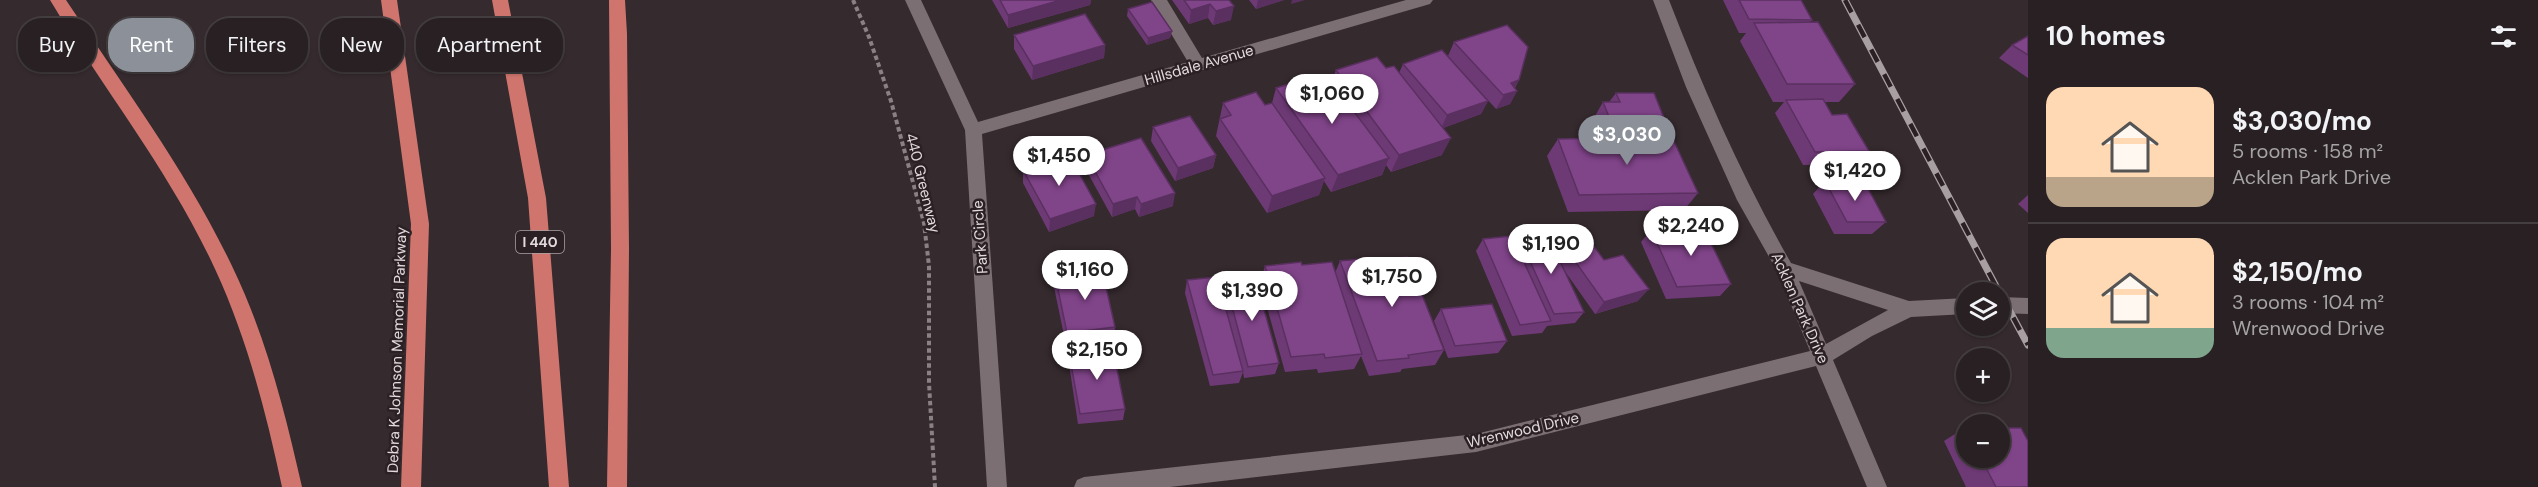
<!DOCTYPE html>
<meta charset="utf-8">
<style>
body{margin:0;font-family:"DM Sans",sans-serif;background:#30282a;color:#f1f3f6;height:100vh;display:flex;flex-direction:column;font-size:22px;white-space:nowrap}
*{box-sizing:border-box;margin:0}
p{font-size:20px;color:#a5a3a5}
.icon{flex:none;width:33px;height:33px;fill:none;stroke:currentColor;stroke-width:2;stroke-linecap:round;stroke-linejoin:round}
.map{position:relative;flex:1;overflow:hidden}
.panel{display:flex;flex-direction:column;background:#282022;width:510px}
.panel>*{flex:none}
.banner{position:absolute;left:18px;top:18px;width:570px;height:54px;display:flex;gap:12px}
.controls{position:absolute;left:1956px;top:282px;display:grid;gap:12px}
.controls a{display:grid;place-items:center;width:54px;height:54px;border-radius:50%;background:#282022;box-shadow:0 2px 4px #0004,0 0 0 2px #443e40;font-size:30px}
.price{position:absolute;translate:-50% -51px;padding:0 14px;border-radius:21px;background:#fff;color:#222;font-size:20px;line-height:39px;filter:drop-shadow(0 2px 3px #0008)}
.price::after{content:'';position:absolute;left:50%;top:36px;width:18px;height:14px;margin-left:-9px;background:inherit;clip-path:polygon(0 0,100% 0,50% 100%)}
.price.current{background:#8c9099;color:#fff}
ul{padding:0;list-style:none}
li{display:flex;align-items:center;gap:18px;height:150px;padding:0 18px}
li+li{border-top:2px solid #443e40}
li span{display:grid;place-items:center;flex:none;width:168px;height:120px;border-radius:18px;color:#555}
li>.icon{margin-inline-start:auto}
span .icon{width:72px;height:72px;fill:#fffc;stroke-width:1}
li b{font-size:26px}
h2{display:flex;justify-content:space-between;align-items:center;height:72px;padding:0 18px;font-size:26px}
.tag{padding:0 21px;border-radius:24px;background:#282022;box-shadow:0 2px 4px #0004,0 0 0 2px #443e40;font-size:21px;line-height:54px}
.tag.current{background:#8c9099;color:#fff}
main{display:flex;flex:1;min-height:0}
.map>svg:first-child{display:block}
</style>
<main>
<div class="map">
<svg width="2028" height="487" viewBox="0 0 2028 487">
<rect width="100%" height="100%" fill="#352a2e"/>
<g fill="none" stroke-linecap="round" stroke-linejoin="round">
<path stroke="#8a8184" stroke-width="4" stroke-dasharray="4.5 3" stroke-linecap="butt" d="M853,0L869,37L891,101L924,223L929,266V383L935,487"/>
<path fill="#7c6f74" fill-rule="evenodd" d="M905,0H921L978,122L1188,62L1151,0H1167L1202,58L1406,0H1433L1430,4L982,134L1007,487H987L965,130Z
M1653,0H1669C1704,91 1743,179 1791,263L1909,301L1966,298V314L1911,317L1872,336L1833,360L1887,487H1867L1816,366L1476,452L1170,487H1074L1077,480L1084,477L1476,434L1810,351L1777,271L1737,200L1686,87ZM1799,281L1888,310L1826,344Z
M2000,297L2028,298V314L2000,313Z"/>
<path fill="#cf756e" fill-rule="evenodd" d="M50,0H66C124,87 187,172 232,266C266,336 285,412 302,487H282C266,412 247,338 215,269C171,173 104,90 50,0Z
M381,0H397L429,224L421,487H401L411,224Z
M492,0H508L546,198L569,487H549L528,198Z
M609,0H625L627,34L629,249L627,487H607L611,249Z"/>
<g stroke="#a89fa2" stroke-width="7">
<path id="rail" d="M1845,0L1999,292
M2000,293L2028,345"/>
</g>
<use href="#rail" stroke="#2b2124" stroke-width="4.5" stroke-dasharray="14" stroke-linecap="butt"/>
</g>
<path fill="#6e3a76" d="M992,0H1091L1090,5L1008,28Z
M1172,0H1229L1231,20L1213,25L1208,18L1189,24Z
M1249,0H1284L1256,9Z
M1723,0H1801L1812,20L1810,22L1855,84L1839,102H1825L1832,115L1869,151L1856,164L1803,165L1775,113L1784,102H1773L1740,41L1746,33H1739Z
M1128,9L1172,31L1170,38L1147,45L1127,16Z
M1014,35L1105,45L1104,58L1032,80L1014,49Z
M2028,36V78L1999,58L2012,45Z
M1454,42L1519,80L1515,88L1517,91L1510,104L1496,109L1448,56Z
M1403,64L1488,101L1481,114L1443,128L1442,155L1391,172L1386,165L1382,175L1331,192L1324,181L1319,195L1267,213L1216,136L1223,103L1265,105L1272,103L1276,88L1327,87L1330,86L1336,70L1386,68L1399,73Z
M1616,93L1666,123L1657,136L1603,135L1595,116L1603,102H1609Z
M1153,127L1216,155L1213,168L1175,181L1151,141Z
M1558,139L1698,193L1684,210L1568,212L1547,156Z
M1086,155L1173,206L1139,217L1135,209L1112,217L1085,168Z
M1023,170L1094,216L1049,232L1023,183Z
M1825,181L1886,222L1872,234H1834L1813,194Z
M2028,195V213L2018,204Z
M1651,230L1731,284L1720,296L1666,299L1641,242Z
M1519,237L1558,257L1565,247L1604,260L1638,301L1595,314L1564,270L1584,312L1575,323L1547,326L1542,333L1512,336L1476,251L1483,239L1515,243Z
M1340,261H1374L1444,350L1435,365L1402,369L1400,372L1369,376L1361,356L1354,369L1318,373L1317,369L1285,372L1260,282L1265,266L1302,265L1335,273Z
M1055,275L1115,327L1114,338L1066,345L1054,287Z
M1187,280L1235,344L1222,292L1225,280L1279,363L1275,374L1244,378L1243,372L1239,383L1210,386L1185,293Z
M1441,309L1507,341L1498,353L1448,358L1434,321Z
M1069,353L1125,409L1123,420L1078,424L1069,364Z
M1966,427V458H2000L2028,487H1966L1944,441Z"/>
<path fill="#5a3060" d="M1061,0H1091L1090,5L1008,28V15Z
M1258,0H1284L1256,9Z
M1292,0H1305L1291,4Z
M1210,4L1208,18L1189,24L1191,10Z
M1234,6L1231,20L1213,25L1216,11Z
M1172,31L1170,38L1147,45L1148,38Z
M1105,45L1104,58L1032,80L1033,66Z
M1519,80L1512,92L1517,91L1510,104L1496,109L1511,83Z
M1488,101L1481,114L1441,129L1447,115Z
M1451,138L1442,155L1391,172L1399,155Z
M1216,155L1213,168L1175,181L1178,168Z
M1389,158L1382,175L1331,192L1338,175Z
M1325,178L1319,195L1267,213L1272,196Z
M1175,193L1173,206L1139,217L1141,204Z
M1137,197L1135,209L1112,217L1113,204Z
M1096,204L1094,216L1049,232L1050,219Z
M1649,289L1638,301L1595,314L1604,302Z"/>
<path fill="#804489" stroke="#5a3060" stroke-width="1.5" d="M1000,0H1061L1008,15Z
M1184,0H1229L1234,6L1216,11L1210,4L1191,10Z
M1739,0H1801L1812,20L1749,19Z
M1152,2L1172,31L1148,38L1128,9Z
M1085,14L1105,45L1033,66L1014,35Z
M1818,22L1855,84H1787L1754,23Z
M1507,25L1528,47L1519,80L1511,83L1517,91L1503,95L1454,42Z
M2028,36V55L2012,45Z
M1442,50L1488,101L1447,115L1403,64Z
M1377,57L1386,68L1394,66L1451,138L1399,155L1336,70Z
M1318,75L1327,87L1334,85L1389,158L1338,175L1276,88Z
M1256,92L1265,105L1272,103L1325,178L1272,196L1220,119L1231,115L1223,103Z
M1616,93H1654L1666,123L1611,122L1603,102H1620Z
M1823,99L1832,115L1847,114L1869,151L1815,152L1786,100Z
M1190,116L1216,155L1178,168L1153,127Z
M1672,137L1698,193L1579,195L1558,139Z
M1141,138L1175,193L1141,204L1137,197L1113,204L1086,155Z
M1069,155L1096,204L1050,219L1023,170Z
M1825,181H1864L1886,222H1847Z
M1703,227L1731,284L1677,287L1651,230Z
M1547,234L1584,312L1554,314L1519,237Z
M1512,236L1551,321L1520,325L1483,239Z
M1589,240L1604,260L1623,255L1649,289L1604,302L1565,247Z
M1407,257L1444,350L1408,355L1409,358L1377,361L1340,261L1373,258L1374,261Z
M1301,262L1302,265L1332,262L1362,354L1325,358L1324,354L1291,357L1265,266Z
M1102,269L1115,327L1067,333L1055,275Z
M1217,277L1243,371L1213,375L1187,280Z
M1255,277L1279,363L1248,367L1225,280Z
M1492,304L1507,341L1455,346L1441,309Z
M1113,349L1125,409L1080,414L1069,353Z
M2000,428H2021L2028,441V487H1996L1981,458H2000Z"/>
<g text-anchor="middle" stroke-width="5" stroke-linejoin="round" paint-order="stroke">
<rect fill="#2b2124" stroke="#aba2a6" stroke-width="1.5" x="516" y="231" width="48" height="22" rx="4.5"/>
<g font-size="14" font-weight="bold" fill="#e2dadd">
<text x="540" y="247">I 440</text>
</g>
<g font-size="15" fill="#e2dadd" stroke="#2b2124">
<text transform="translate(1199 65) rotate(-16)" y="5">Hillsdale Avenue</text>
<text transform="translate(923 183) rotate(76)" y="5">440 Greenway</text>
<text transform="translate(980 237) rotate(-94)" y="5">Park Circle</text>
<text transform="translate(1800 308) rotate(66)" y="5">Acklen Park Drive</text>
<text transform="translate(397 350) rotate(-88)" y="5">Debra K Johnson Memorial Parkway</text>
<text transform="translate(1523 430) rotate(-13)" y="5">Wrenwood Drive</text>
</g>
</g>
</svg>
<div class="controls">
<a><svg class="icon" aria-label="layers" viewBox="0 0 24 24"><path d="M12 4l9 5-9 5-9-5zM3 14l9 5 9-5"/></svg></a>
<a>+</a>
<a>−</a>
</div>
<b class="price" style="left:1332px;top:125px">$1,060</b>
<b class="price current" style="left:1627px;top:166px">$3,030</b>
<b class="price" style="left:1059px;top:187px">$1,450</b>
<b class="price" style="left:1855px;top:202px">$1,420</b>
<b class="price" style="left:1691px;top:257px">$2,240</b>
<b class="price" style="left:1551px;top:275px">$1,190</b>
<b class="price" style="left:1085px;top:301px">$1,160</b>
<b class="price" style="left:1392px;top:308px">$1,750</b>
<b class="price" style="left:1252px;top:322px">$1,390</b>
<b class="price" style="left:1097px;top:381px">$2,150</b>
<div class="banner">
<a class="tag">Buy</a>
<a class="tag current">Rent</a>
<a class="tag">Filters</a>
<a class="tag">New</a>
<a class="tag">Apartment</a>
</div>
</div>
<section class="panel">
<h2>10 homes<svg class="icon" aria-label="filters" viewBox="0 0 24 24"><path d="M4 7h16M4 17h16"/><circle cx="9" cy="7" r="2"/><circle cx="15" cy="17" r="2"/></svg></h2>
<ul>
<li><span style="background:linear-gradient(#ffd9b3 75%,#b9a48a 0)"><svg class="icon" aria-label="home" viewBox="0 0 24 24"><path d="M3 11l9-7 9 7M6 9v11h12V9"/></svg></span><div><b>$3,030/mo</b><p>5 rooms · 158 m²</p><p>Acklen Park Drive</p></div></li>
<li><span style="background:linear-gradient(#ffd9b3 75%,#7fa58c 0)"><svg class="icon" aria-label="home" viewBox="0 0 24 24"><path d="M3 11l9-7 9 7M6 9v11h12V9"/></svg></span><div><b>$2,150/mo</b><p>3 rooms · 104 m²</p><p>Wrenwood Drive</p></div></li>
</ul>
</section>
</main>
